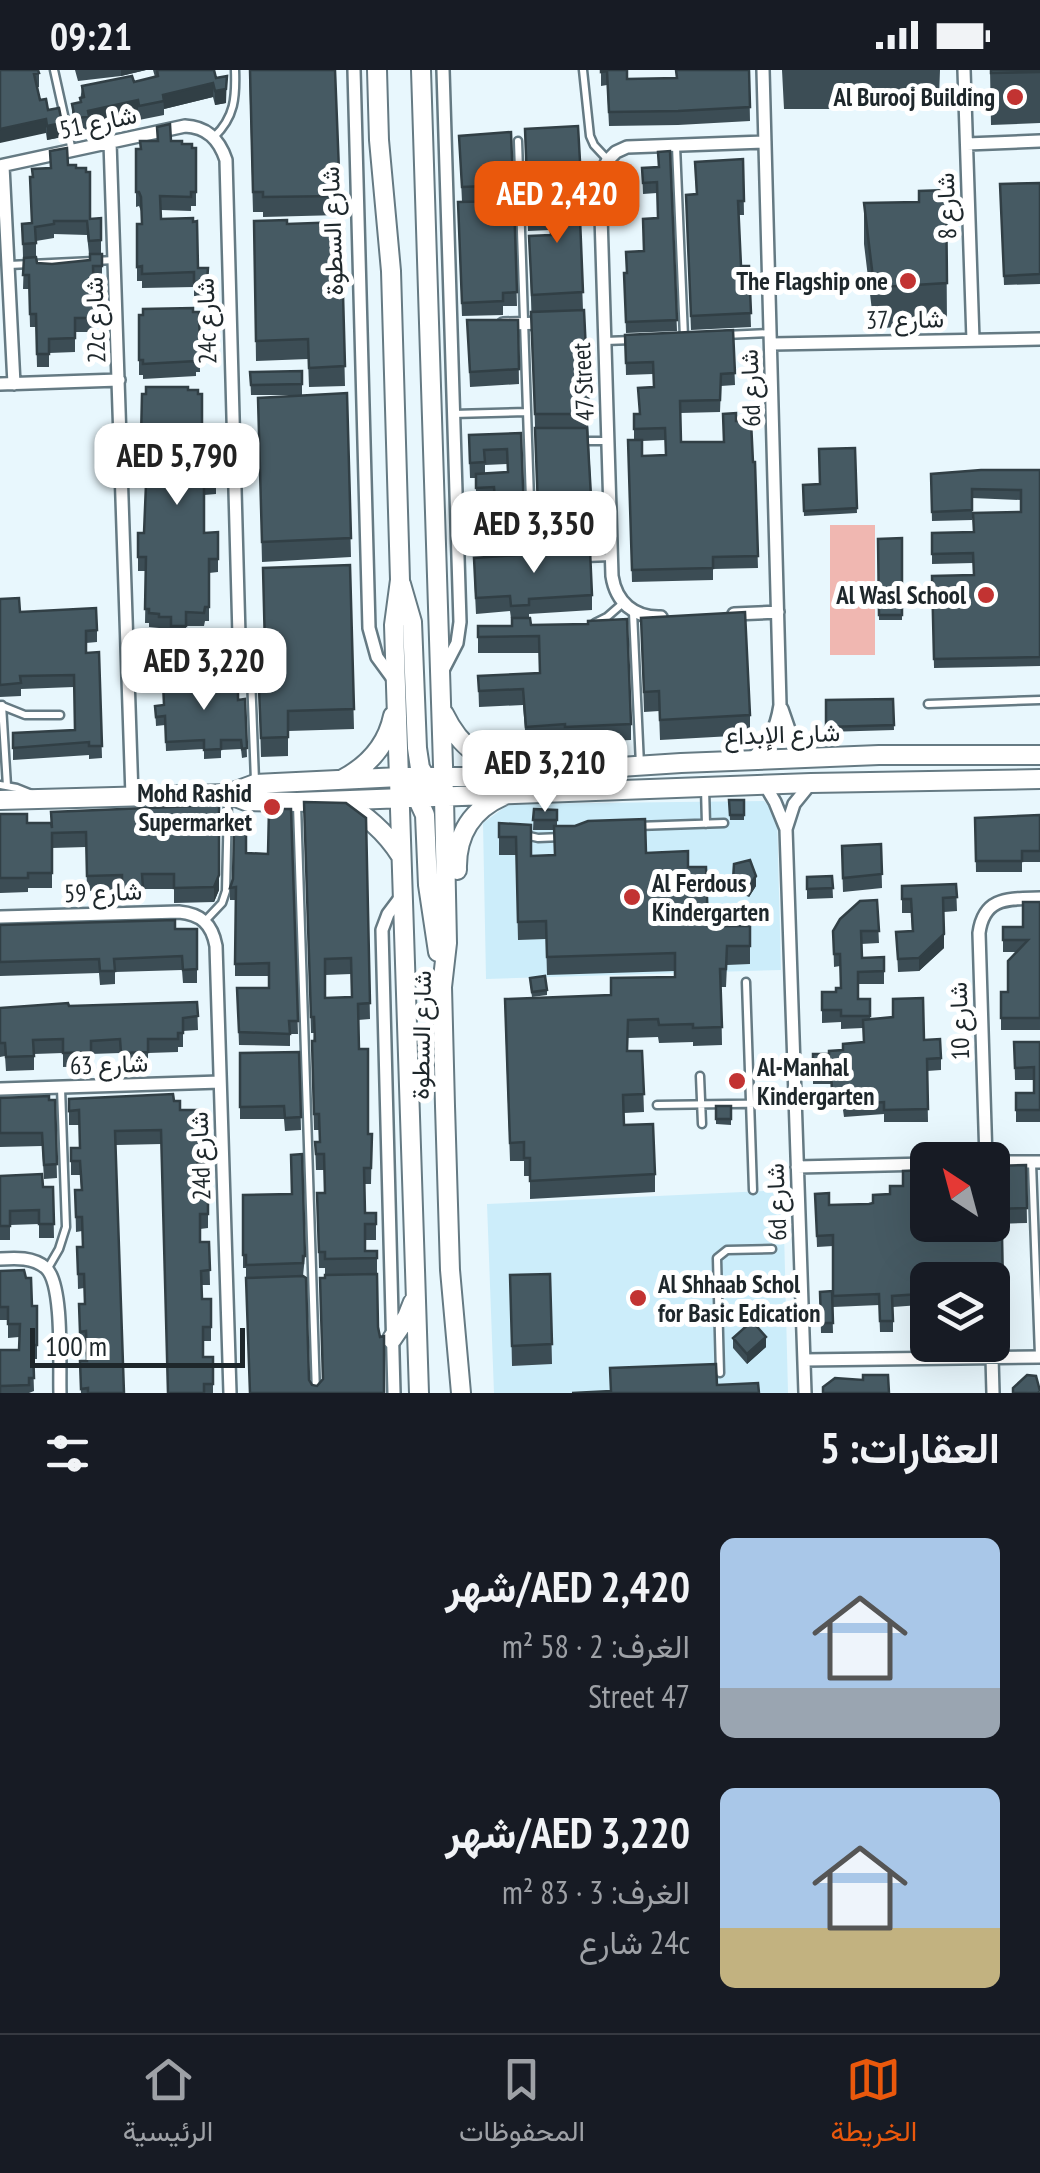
<!DOCTYPE html>
<html lang="ar">
<meta charset="utf-8">
<style>
body{margin:0;font-family:"PT Sans Narrow",Vazirmatn,sans-serif;background:#20242c;color:#f1f3f6;direction:rtl;height:100vh;display:flex;flex-direction:column;font-size:38px;white-space:nowrap}
*{box-sizing:border-box;margin:0}
p{font-size:32px;color:#9ea1a6}
.icon{flex:none;width:55px;height:55px;fill:none;stroke:currentColor;stroke-width:2;stroke-linecap:round;stroke-linejoin:round}
.map{position:relative;height:1323px;overflow:hidden;direction:ltr}
.panel{display:flex;flex-direction:column;background:#171b24;flex:1}
.panel>*{flex:none}
.needle{width:65px;rotate:324deg}
.controls{position:absolute;left:910px;top:1072px;display:grid;gap:20px}
.controls a{display:grid;place-items:center;width:100px;height:100px;border-radius:15px;background:#171b24;box-shadow:0 10px 40px #0002;font-size:50px}
.scale{position:absolute;left:30px;bottom:25px;width:215px;box-sizing:border-box;padding-left:10px;border:5px solid #1e272b;border-top:0;font-size:28px;line-height:35px;white-space:nowrap;color:#1e272b;-webkit-text-stroke:8px #fff;paint-order:stroke}
.price{position:absolute;translate:-50% -85px;padding:0 22px;border-radius:20px;background:#fff;color:#222;font-size:32px;line-height:65px;filter:drop-shadow(0 2px 5px #0008)}
.price::after{content:'';position:absolute;left:50%;top:60px;width:30px;height:22px;margin-left:-15px;background:inherit;clip-path:polygon(0 0,100% 0,50% 100%)}
.price.selected{background:#ea580c;color:#fff}
ul{padding:0;list-style:none}
li{display:flex;align-items:center;gap:30px;height:250px;padding:0 40px}
li span{display:grid;place-items:center;flex:none;width:280px;height:200px;border-radius:15px;color:#555}
li>.icon{margin-inline-start:auto}
span .icon{width:120px;height:120px;fill:#fffc;stroke-width:1}
li b{font-size:42px}
h2{display:flex;justify-content:space-between;align-items:center;height:120px;padding:0 40px;font-size:42px}
.status{display:flex;justify-content:space-between;align-items:center;height:70px;padding:0 50px;background:#171b24;direction:ltr}
.status svg{height:28px;fill:currentColor}
.tab-bar{display:flex;justify-content:space-around;align-items:center;height:140px;border-top:2px solid #363941;background:#171b24;font-size:28px;color:#9ea1a6}
.tab-bar a{display:grid;justify-items:center;gap:5px}
.tab-bar .selected{color:#ea580c}
.map>svg:first-child{display:block}
</style>
<div class="status"><b>09:21</b><svg viewBox="0 0 49 12"><path d="M0 12V9h3v3zM5 12V6h3v6zM10 12V3h3v9zM15 12V0h3v12zM26 1h20v11H26zM47 4h2v5h-2z"/></svg></div>
<div class="map">
<svg width="1040" height="1323" viewBox="0 0 1040 1323">
<rect width="100%" height="100%" fill="#e8f7fd"/>
<path fill="#ccedfa" d="M764,731L777,745L781,900L486,909L483,753L509,734Z
M783,1120L788,1323H494L487,1134Z"/>
<path fill="#f0b7b1" d="M830,455H875V585H830Z"/>
<g fill="none" stroke-linecap="round" stroke-linejoin="round">
<g stroke="#657a83" stroke-width="11">
<path id="lane" d="M54,0L72,81
M583,0L590,66L594,75L608,90
M214,67C235,47 236,27 235,0
M518,71L532,490
M676,76L684,267
M572,136L599,135
M9,195L115,190
M725,265L771,263
M605,271L633,270
M453,344L527,342
M580,371H607
M584,488L611,487
M633,542L640,695
M595,553L607,547L623,533
M233,578L247,595L251,606L255,711
M928,634L1040,630
M0,635L25,645H60
M2,635L7,716
M0,715L17,718L32,724
M705,718L706,754
M297,735L316,1323
M637,756L724,753
M525,765L538,768L562,767
M205,851L222,833L226,821L228,730
M746,912L753,1120
M700,1006L702,1054
M657,1035L793,1033
M1032,1093L1039,1285
M48,1198L59,1179L66,1157L61,1018
M717,1246L801,1244
M720,1303L717,1188L727,1180L772,1179"/>
</g>
<g stroke="#657a83" stroke-width="16">
<path id="street" d="M354,0L369,558L377,587L396,613
M964,0L973,270
M110,72L132,726
M967,74L1040,71
M0,96L185,56C207,57 219,69 226,90L239,566C233,579 226,585 213,590L128,595
M3,96L14,314
M503,254L544,253
M772,274L1040,269
M0,314L119,310
M734,544L778,542
M661,547C634,548 616,532 612,506L600,113L602,101L608,90L616,82L627,77L765,72
M442,602L457,573L460,552L443,0
M782,639L791,665L813,687
M750,690C769,673 776,660 780,635L763,0
M765,715L775,732L786,759
M0,847L179,842C201,844 212,854 216,876L230,1323
M0,1019L220,1012
M986,1090L979,863C984,826 1009,829 1040,828
M992,1092H1040
M797,1097L928,1094
M0,1189C16,1188 33,1187 46,1198C64,1215 59,1297 60,1323
M992,1287L993,1323
M804,1290L1040,1287
M394,1323L382,860L388,844L403,824
M805,1323L786,759L794,734L811,713"/>
</g>
<g stroke="#657a83" stroke-width="22">
<path id="secondary" d="M377,0L379,70L391,201L400,510L394,555L419,1323
M421,0L444,727L447,873L442,917L445,1036L450,1200L461,1323
M401,514L412,552L417,678L420,698L429,713
M444,644C460,677 483,696 521,694
M343,709C369,695 387,675 393,646
M414,721L425,745L428,815L438,882
M228,724L255,714L400,707H467L681,693L879,685H1040
M0,730L228,724L246,731L297,732L811,713L1040,709
M340,731C366,745 385,761 401,786
M457,800C456,765 471,740 503,726
M392,1269L407,1247L413,1232"/>
</g>
<use href="#lane" stroke="#fff" stroke-width="6"/>
<use href="#street" stroke="#fff" stroke-width="11"/>
<use href="#secondary" stroke="#fff" stroke-width="18"/>
</g>
<path fill="#3c4d55" fill-rule="evenodd" d="M0,0L39,3V17H37L40,30L48,40L62,67L47,70L46,63Z
M75,0H146L121,6L78,11Z
M153,0H214L216,8L227,6L226,33L215,35L213,27L164,39V45L139,50L138,44L89,55V60L75,63L72,48V34L80,32L82,16L134,12L155,7Z
M249,0L340,126V145L263,147V142H253Z
M601,0L627,9L676,8L749,0L750,51L678,55L609,56L607,15L601,16Z
M782,0H940L939,28L857,36V39H784Z
M990,0H1040V53L991,55Z
M525,59L581,109V129H579L583,240L593,460V479L575,481L592,525V540L529,544V548L531,555L631,654V670L565,673V670L526,673L523,635L479,637L478,606L539,603V583H478V556H512L510,541L476,544L474,503V488L511,485L510,445L495,446L494,432L476,433V408H470L469,380L521,363L525,484L539,483L529,166L550,165V160L528,161ZM507,394V402L485,403V395Z
M511,62L513,130L462,132L459,66Z
M171,71L196,78V136H191V141L161,140V149L198,198H208L207,227L194,226V217L142,218V211H137V154H141V141L139,136L136,137V79Z
M50,81L68,95L90,149L101,148V184H89L87,165L54,164V168L36,171V187H23L22,154L31,153L33,107L50,98Z
M670,81L677,261L626,263L624,203H627L643,181L658,148L657,123L643,124L642,98L658,97Z
M743,89L744,145H738L741,196H749L751,257L691,260L686,139L696,124L695,92Z
M1040,113V214L1004,215L1000,114Z
M946,120L947,254L882,258V248L873,249L864,174V133L919,132Z
M514,131L517,236H503V245L462,246L458,146Z
M254,151L287,154L341,152L345,316L309,317L308,289L256,291Z
M102,184V209L93,210L94,257L90,258V262H75V282L49,283V297H37L36,257H30L29,219H23L24,188L37,193L52,194L90,190Z
M199,242L200,302H196V306L143,309V305H139V245Z
M467,250H518L519,314L470,317Z
M733,260L735,315L721,316L720,342L680,343L681,372H724L736,351L753,392H755L758,498L713,499V510L632,512L628,370H634V344H639L654,317L653,304L626,305L625,265ZM665,370L666,385L642,386V371Z
M302,301V325H251L250,302Z
M347,323L351,487L262,492L258,328Z
M142,324L202,372L214,398H216V424L204,425V463L218,462V502L209,503V551H205L204,556H186V570H171V561H159V558L149,557V553H145L146,501H138V463H144L181,410V399L169,400V387H148V381H141Z
M855,378L857,443L804,446L803,415L820,414Z
M1040,400V596L934,598L932,506L973,505V493L932,494V463L973,462L1021,442V430L972,428V450L932,451L931,404Z
M902,468V550H879L878,469Z
M350,495L354,659L288,661V686L261,687L259,618H266Z
M0,529L20,542L97,560V572L86,573V583L99,582L102,688L89,689V685L13,690V663L75,660L74,617L21,619V626L0,627Z
M641,548L750,645V665L660,670L659,641L644,642Z
M245,629L247,687L242,688L241,679L221,680V688L204,689V679L166,681L165,655L156,656L155,636Z
M893,629L894,660L826,662V630Z
M729,730H744V750H730Z
M304,732L366,748L370,949L358,950L359,979L368,1064H372L371,1114H365V1143H376V1170H365V1181H377V1204L325,1205V1198H319L317,1123H325L324,1100H316L315,1072H319V1060H314L312,987L314,963H311ZM351,904L352,927L325,928V905Z
M291,739L298,964H290V976L239,975L237,918H269V906H235V830H230V818L246,783L268,784Z
M534,739L557,740V756L646,783L688,797L708,856H750V894L727,895L726,917H721L722,975L693,976V972L659,973L658,967L628,968L627,981H642L644,1042L624,1043V1055L655,1104V1122L530,1129V1106H524V1091H510L505,948L611,925L675,907V901L547,905L546,869L518,870L516,785H499V753L531,755V786L554,785V760H533Z
M51,742L219,820L214,832L174,833V819H143V832L122,833V820L87,821L86,777L52,778V818H28V822L0,823V744L27,753H51Z
M1040,745V792H1022V802H976L975,748Z
M881,774L882,818L843,822L842,790Z
M734,794L756,816L749,827L733,820Z
M832,806L833,828L807,829V807Z
M956,814L957,841L944,842V878L919,901L898,902L896,862L912,861L911,843H902V816Z
M877,830L879,873L861,874L862,888L884,887V914H858V929H870V949L924,970L941,988V1000L927,1001L928,1052H884V1044L844,1047L842,1033L832,1034L831,1014H813V984H829L864,972L863,958L841,959V952L822,953V922H836L841,918L840,896L834,897L833,861Z
M1040,832V960H1001V922H1008L1016,882H1003V857H1023Z
M0,855L197,859V913H183L182,900L115,902V914L100,915L99,903L0,906Z
M530,913L547,920V925L532,927Z
M197,932L198,960L183,961V977H178V982L148,983V996L121,997L120,983L91,984V996L63,997V983L34,984V1000L6,1001L5,986L0,987V938Z
M1014,972H1040V1052H1016V1023H1034V1010H1015Z
M299,982L301,1060L285,1061L284,1049H240V983Z
M0,1028L55,1030L57,1108L44,1109L42,1076L0,1077Z
M69,1029L174,1031L180,1040H205L206,1100H198V1117L208,1116V1158L200,1159V1172H209L210,1215H201L202,1229H211V1271H203V1287H213V1323H168L161,1074L116,1075L124,1323H81L80,1291H86V1275L80,1276L79,1234H85L84,1218L78,1219L77,1177H83L82,1161L76,1162L75,1120H81L80,1105H71V1078H80L79,1055H69Z
M716,1036H731V1055L716,1054Z
M1026,1095L1027,1153L997,1154L996,1096Z
M928,1100V1155L966,1156L915,1158V1166L1002,1165L1003,1228H992V1210H928V1228L920,1229V1235L893,1237V1262H880L879,1235L833,1237V1176L817,1177L815,1124L829,1135L869,1134L890,1124Z
M0,1106L43,1117H53L54,1168H39V1154L10,1155V1170H0Z
M243,1125L305,1186L303,1206L246,1208V1198H243Z
M0,1201L32,1236H37V1289H33L34,1321L29,1323H0V1280H19V1267L8,1268V1250H0Z
M550,1204L552,1294L512,1296L510,1205Z
M832,1221L833,1263H821L820,1222Z
M733,1268L766,1277L747,1294L733,1278Z"/>
<path fill="#313f45" d="M121,0H146L121,6Z
M213,13V27L164,39L163,25Z
M226,19V33L215,35V21Z
M138,30V44L89,55L88,41Z
M46,49V63L0,73V59Z
M62,53V67L47,70V56Z
M219,805V820L214,832V817Z
M756,806V816L749,827V816Z
M944,864V878L919,901V888Z
M766,1267V1277L747,1294V1284Z"/>
<path fill="#465a63" stroke="#313f45" stroke-width="2.5" fill-rule="evenodd" d="M0,0H38L39,3L34,4L40,30L46,29L48,40L59,38L62,53L47,56L46,49L0,59Z
M157,0H214L216,8L227,6L226,19L215,21L213,13L163,25L164,31L139,36L138,30L88,41L89,46L75,49L72,34L81,32L80,28L84,27L82,16L132,6L134,12L158,6Z
M250,0H335L340,126L263,127V122H253Z
M601,0H627V9L677,8L676,0H749L750,37L678,41L609,42L607,1L601,2Z
M991,0H1040V2L991,3Z
M170,54L171,71H182V74H192V78H196V122H191V127L160,126L161,149L193,148V152L197,151L198,198H208L207,212H194V202L142,204V196L137,197V154H142L141,127L139,122H136V79H141L140,71H158L157,57Z
M578,56L581,109L527,110L525,59Z
M511,62L513,115L462,117L459,66Z
M67,78L68,95H76V98H86V102H90V149L101,148V170L89,171L87,151H54V154L35,157L36,173L23,174L22,154L32,153L30,107H33L32,99L51,98L50,81Z
M670,81L677,250L626,252L624,203H627L626,182L644,181L643,149L658,148L657,112L643,113L642,98L659,97L658,82Z
M743,89L744,131H738L741,196H749L751,243L691,246L686,125L697,124L695,92Z
M1040,113V204L1004,206L1000,114Z
M946,120L947,213L882,217V207L873,208L864,133L919,132V121Z
M579,124L583,222L532,225L529,166L551,165L550,142L528,143L527,126Z
M514,131L517,222L503,223V231L462,233L458,132Z
M287,150V154L341,152L345,296L309,298L308,269L256,271L254,151Z
M90,184H102V196H93L94,244H89L90,248H75V268L49,269V284H37L36,244H30L29,205H23L24,188L36,187L37,193L52,194L90,190Z
M193,238V242H199L200,287H196V291L143,294V290H139V245H143V239Z
M584,240L589,344H535L531,242Z
M467,250H518L519,299L470,302Z
M733,260L735,303L721,304L720,330L680,331L681,372H724L723,344L736,343V351H751L753,392H755L758,486L713,487V498L632,500L628,370H642V386L666,385L665,358L634,359V344H640L638,318L654,317L653,292L626,293L625,265Z
M302,301V314L251,315L250,302Z
M146,317H188V320H198V324H202V372L213,371L214,398H216V411H204V463L218,462V489H209V537H205L204,543L186,542V556H171V547H159V544L149,543V539H145L146,487H138V463H144L146,414L150,415V409L181,410V386H169V373H148V367L141,368L142,324H146Z
M347,323L351,468L262,472L258,328Z
M535,358H587L593,460L539,464Z
M521,363L525,470H511L510,430L495,431L494,417L476,418V404L508,402L507,379L484,380L485,392L470,393L469,365Z
M855,378L857,438L804,441L803,415L820,414L819,379Z
M981,400H1040V587L934,589L932,506L974,505L973,483L932,484V463L974,462L973,443L1021,442V420L972,419V440L932,442L931,404Z
M902,468V545H879L878,469Z
M590,480L592,525L529,529V535L511,536L510,526L476,528L474,488Z
M350,495L354,639L288,641V667L261,668L259,618H266L263,498Z
M19,528L20,542L96,538L97,560L86,561V583L99,582L102,676H89V672L13,678V663L75,660L74,605L20,606L21,613L0,615V529Z
M745,542L750,645L660,650L659,621L644,622L641,548Z
M512,548H530L531,555L588,554V551L627,549L631,654L565,657V654L526,657L523,619L479,621L478,606L540,603L539,566L478,567V556H512Z
M238,610V630L245,629L247,678L242,679L241,670H221V679L204,680V670L166,672L165,646L156,647L155,636L164,635L163,612Z
M893,629L894,655L826,657V630Z
M729,730H744V745H730Z
M304,732L346,733L366,748L370,933L358,934L359,979H368V1064H372L371,1098H364L365,1143H376V1154H365V1181H377V1188L325,1189V1182H319L317,1123H325L324,1084H316L315,1072H320L319,1044H314L312,971H315L314,947H311ZM351,888L352,927L325,928V889Z
M219,735V805L214,817L174,818V804H142L143,818H122V805L87,806L86,762L52,763V803H28V808H0V744H27V753H51L52,758L51,742Z
M269,739H291L298,951H289L290,964L239,962L237,918H269V893L235,894L236,817L230,818L233,809L234,760H246V783L268,784Z
M534,739L557,740V750H533Z
M1040,745V781H1022V791H976L975,748Z
M645,749L646,783L688,781V797H706L708,856H750V876H727L726,899H720L722,957L693,958V954L659,955L658,949L628,950L627,981H642L644,1024L623,1025L624,1055L653,1054L655,1104L530,1111V1088H524V1072L510,1073L505,929L611,925V908L675,907V883L547,887L546,851L518,852L516,767H499V753L531,755V786L555,785L554,756H575L588,751Z
M881,774L882,804L843,808L842,776Z
M750,790L756,806L749,816L733,810L734,794Z
M832,806L833,818L807,819V807Z
M956,814L957,827L943,828L944,864L919,888L898,889L896,862L913,861L911,829H902V816Z
M877,830L879,861H861L862,888L884,887V901L858,902V929H870V946H841V940H822V922H836V918H841L840,884H834L833,861L840,849L860,831Z
M1023,832H1040V948H1001V922H1008V891L1028,870H1003V857H1023Z
M175,850V859H197V899L183,900L182,886L114,889L115,901H100L99,889L0,892V855Z
M545,906L547,920L532,922L530,908Z
M923,928L924,970L940,969L941,988L927,989L928,1039L884,1040V1032L844,1035L842,1021L832,1022L831,1001H813V984H829V981L843,980V974L864,972L863,950L893,947V929Z
M197,932L198,946L183,948V963H178V969H148V982L121,983L120,969L91,971V982L63,983V969L33,970L34,986L6,987L5,973H0V938L68,933L69,936Z
M1014,972H1040V1040H1016V1023H1034V997L1015,998Z
M299,982L301,1047L285,1048L284,1036L240,1037V983Z
M173,1024L174,1031H180V1040H205L206,1086H197L198,1117L208,1116V1144H200V1172H209L210,1200L201,1201L202,1229H211V1257H203V1287H213V1314H204V1323H168L161,1060L115,1061L124,1323H88V1318L81,1319L80,1291H87L86,1261L80,1262L79,1234H85L84,1204H78L77,1177H83L82,1147H76L75,1120H82L80,1091H71V1078H80L79,1040L69,1041V1029Z
M49,1026V1030H55L57,1094L44,1095L42,1063H0V1028Z
M716,1036H731V1049H716Z
M302,1084L305,1186H303V1193L246,1195V1185H243V1125L292,1124L291,1085Z
M1026,1095L1027,1138L997,1139L996,1096Z
M928,1100V1147H915V1166L1002,1165L1003,1217L992,1218V1210H928V1217L919,1218L920,1224L892,1226L893,1251H880L879,1224L833,1226V1165L817,1166L815,1124L829,1123V1135L869,1134L873,1133V1125L890,1124V1116H903V1101Z
M42,1104L43,1117H53L54,1154H39V1140L10,1141V1156H0V1106Z
M24,1200L26,1208H31L32,1236H37V1275H33L34,1308H29V1315L0,1316V1323V1280H19L20,1254H8V1237H0V1201Z
M377,1204L378,1257L380,1267L384,1266V1323H250L246,1208L303,1206L306,1208L309,1310L312,1315L317,1316L323,1309L320,1208H325V1205Z
M550,1204L552,1274L512,1276L510,1205Z
M832,1221L833,1253H821L820,1222Z
M752,1251L766,1267L747,1284L733,1268Z
M716,1294L717,1315L758,1313L759,1323H572L611,1321L610,1298Z
M863,1305H888L889,1323H823V1317L835,1308L863,1310Z
M1027,1305L1036,1306L1040,1321L1038,1323H1013V1318Z"/>
<g fill="#c23332" stroke="#fff" stroke-width="4">
<circle cx="1015" cy="27" r="10"/>
<circle cx="908" cy="211" r="10"/>
<circle cx="986" cy="525" r="10"/>
<circle cx="272" cy="737" r="10"/>
<circle cx="632" cy="827" r="10"/>
<circle cx="737" cy="1011" r="10"/>
<circle cx="638" cy="1228" r="10"/>
</g>
<g text-anchor="middle" stroke-width="10" stroke-linejoin="round" paint-order="stroke">
<g font-size="25" font-weight="bold" fill="#1e272b" stroke="#fff" text-anchor="end">
<text x="995" y="36">Al Burooj Building</text>
<text x="888" y="220">The Flagship one</text>
<text x="966" y="534">Al Wasl School</text>
<text x="252" y="732">Mohd Rashid<tspan x="252" dy="29">Supermarket</tspan></text>
<text x="652" y="822" text-anchor="start">Al Ferdous<tspan x="652" dy="29">Kindergarten</tspan></text>
<text x="757" y="1006" text-anchor="start">Al-Manhal<tspan x="757" dy="29">Kindergarten</tspan></text>
<text x="658" y="1223" text-anchor="start">Al Shhaab Schol<tspan x="658" dy="29">for Basic Edication</tspan></text>
</g>
<g font-size="25" fill="#1e272b" stroke="#fff">
<text transform="translate(98 52) rotate(-12)" y="9">شارع 51</text>
<text transform="translate(946 136) rotate(-92)" y="9">8 شارع</text>
<text transform="translate(332 161) rotate(-92)" y="9">شارع السطوة</text>
<text transform="translate(905 249) rotate(-1)" y="9">شارع 37</text>
<text transform="translate(95 250) rotate(-92)" y="9">22c شارع</text>
<text transform="translate(206 251) rotate(-92)" y="9">24c شارع</text>
<text transform="translate(583 312) rotate(-93)" y="9">47 Street</text>
<text transform="translate(750 318) rotate(-92)" y="9">6d شارع</text>
<text transform="translate(782 664) rotate(-2)" y="9">شارع الإبداع</text>
<text transform="translate(103 822) rotate(-2)" y="9">شارع 59</text>
<text transform="translate(959 951) rotate(-92)" y="9">شارع 10</text>
<text transform="translate(421 965) rotate(-89)" y="9">شارع السطوة</text>
<text transform="translate(109 994) rotate(-2)" y="9">شارع 63</text>
<text transform="translate(200 1086) rotate(-92)" y="9">24d شارع</text>
<text transform="translate(776 1132) rotate(-92)" y="9">6d شارع</text>
</g>
</g>
</svg>
<div class="controls">
<a><svg class="needle" viewBox="-14 -14 28 28"><path d="M0-13l5 13h-10z" fill="#e53935"/><path d="M0 13l5-13h-10z" fill="#9ea1a6"/></svg></a>
<a><svg class="icon" aria-label="layers" viewBox="0 0 24 24"><path d="M12 4l9 5-9 5-9-5zM3 14l9 5 9-5"/></svg></a>
</div>
<div class="scale">100 m</div>
<b class="price selected" style="left:557px;top:176px">AED 2,420</b>
<b class="price" style="left:177px;top:438px">AED 5,790</b>
<b class="price" style="left:534px;top:506px">AED 3,350</b>
<b class="price" style="left:204px;top:643px">AED 3,220</b>
<b class="price" style="left:545px;top:745px">AED 3,210</b>
</div>
<section class="panel">
<h2>العقارات: 5<svg class="icon" aria-label="filters" viewBox="0 0 24 24"><path d="M4 7h16M4 17h16"/><circle cx="9" cy="7" r="2"/><circle cx="15" cy="17" r="2"/></svg></h2>
<ul>
<li><span style="background:linear-gradient(#a9c7e8 75%,#9aa5b1 0)"><svg class="icon" aria-label="home" viewBox="0 0 24 24"><path d="M3 11l9-7 9 7M6 9v11h12V9"/></svg></span><div><b>AED 2,420/شهر</b><p>الغرف: 2 · 58 m²</p><p>47 Street</p></div></li>
<li><span style="background:linear-gradient(#a9c7e8 70%,#c2b280 0)"><svg class="icon" aria-label="home" viewBox="0 0 24 24"><path d="M3 11l9-7 9 7M6 9v11h12V9"/></svg></span><div><b>AED 3,220/شهر</b><p>الغرف: 3 · 83 m²</p><p>24c شارع</p></div></li>
</ul>
</section>
<nav class="tab-bar">
<a class="selected"><svg class="icon" aria-label="map" viewBox="0 0 24 24"><path d="M3 6l6-2 6 2 6-2v14l-6 2-6-2-6 2zM9 4v14M15 6v14"/></svg>الخريطة</a>
<a><svg class="icon" aria-label="saved" viewBox="0 0 24 24"><path d="M7 4h10v16l-5-4-5 4z"/></svg>المحفوظات</a>
<a><svg class="icon" aria-label="home" viewBox="0 0 24 24"><path d="M3 11l9-7 9 7M6 9v11h12V9"/></svg>الرئيسية</a>
</nav>
